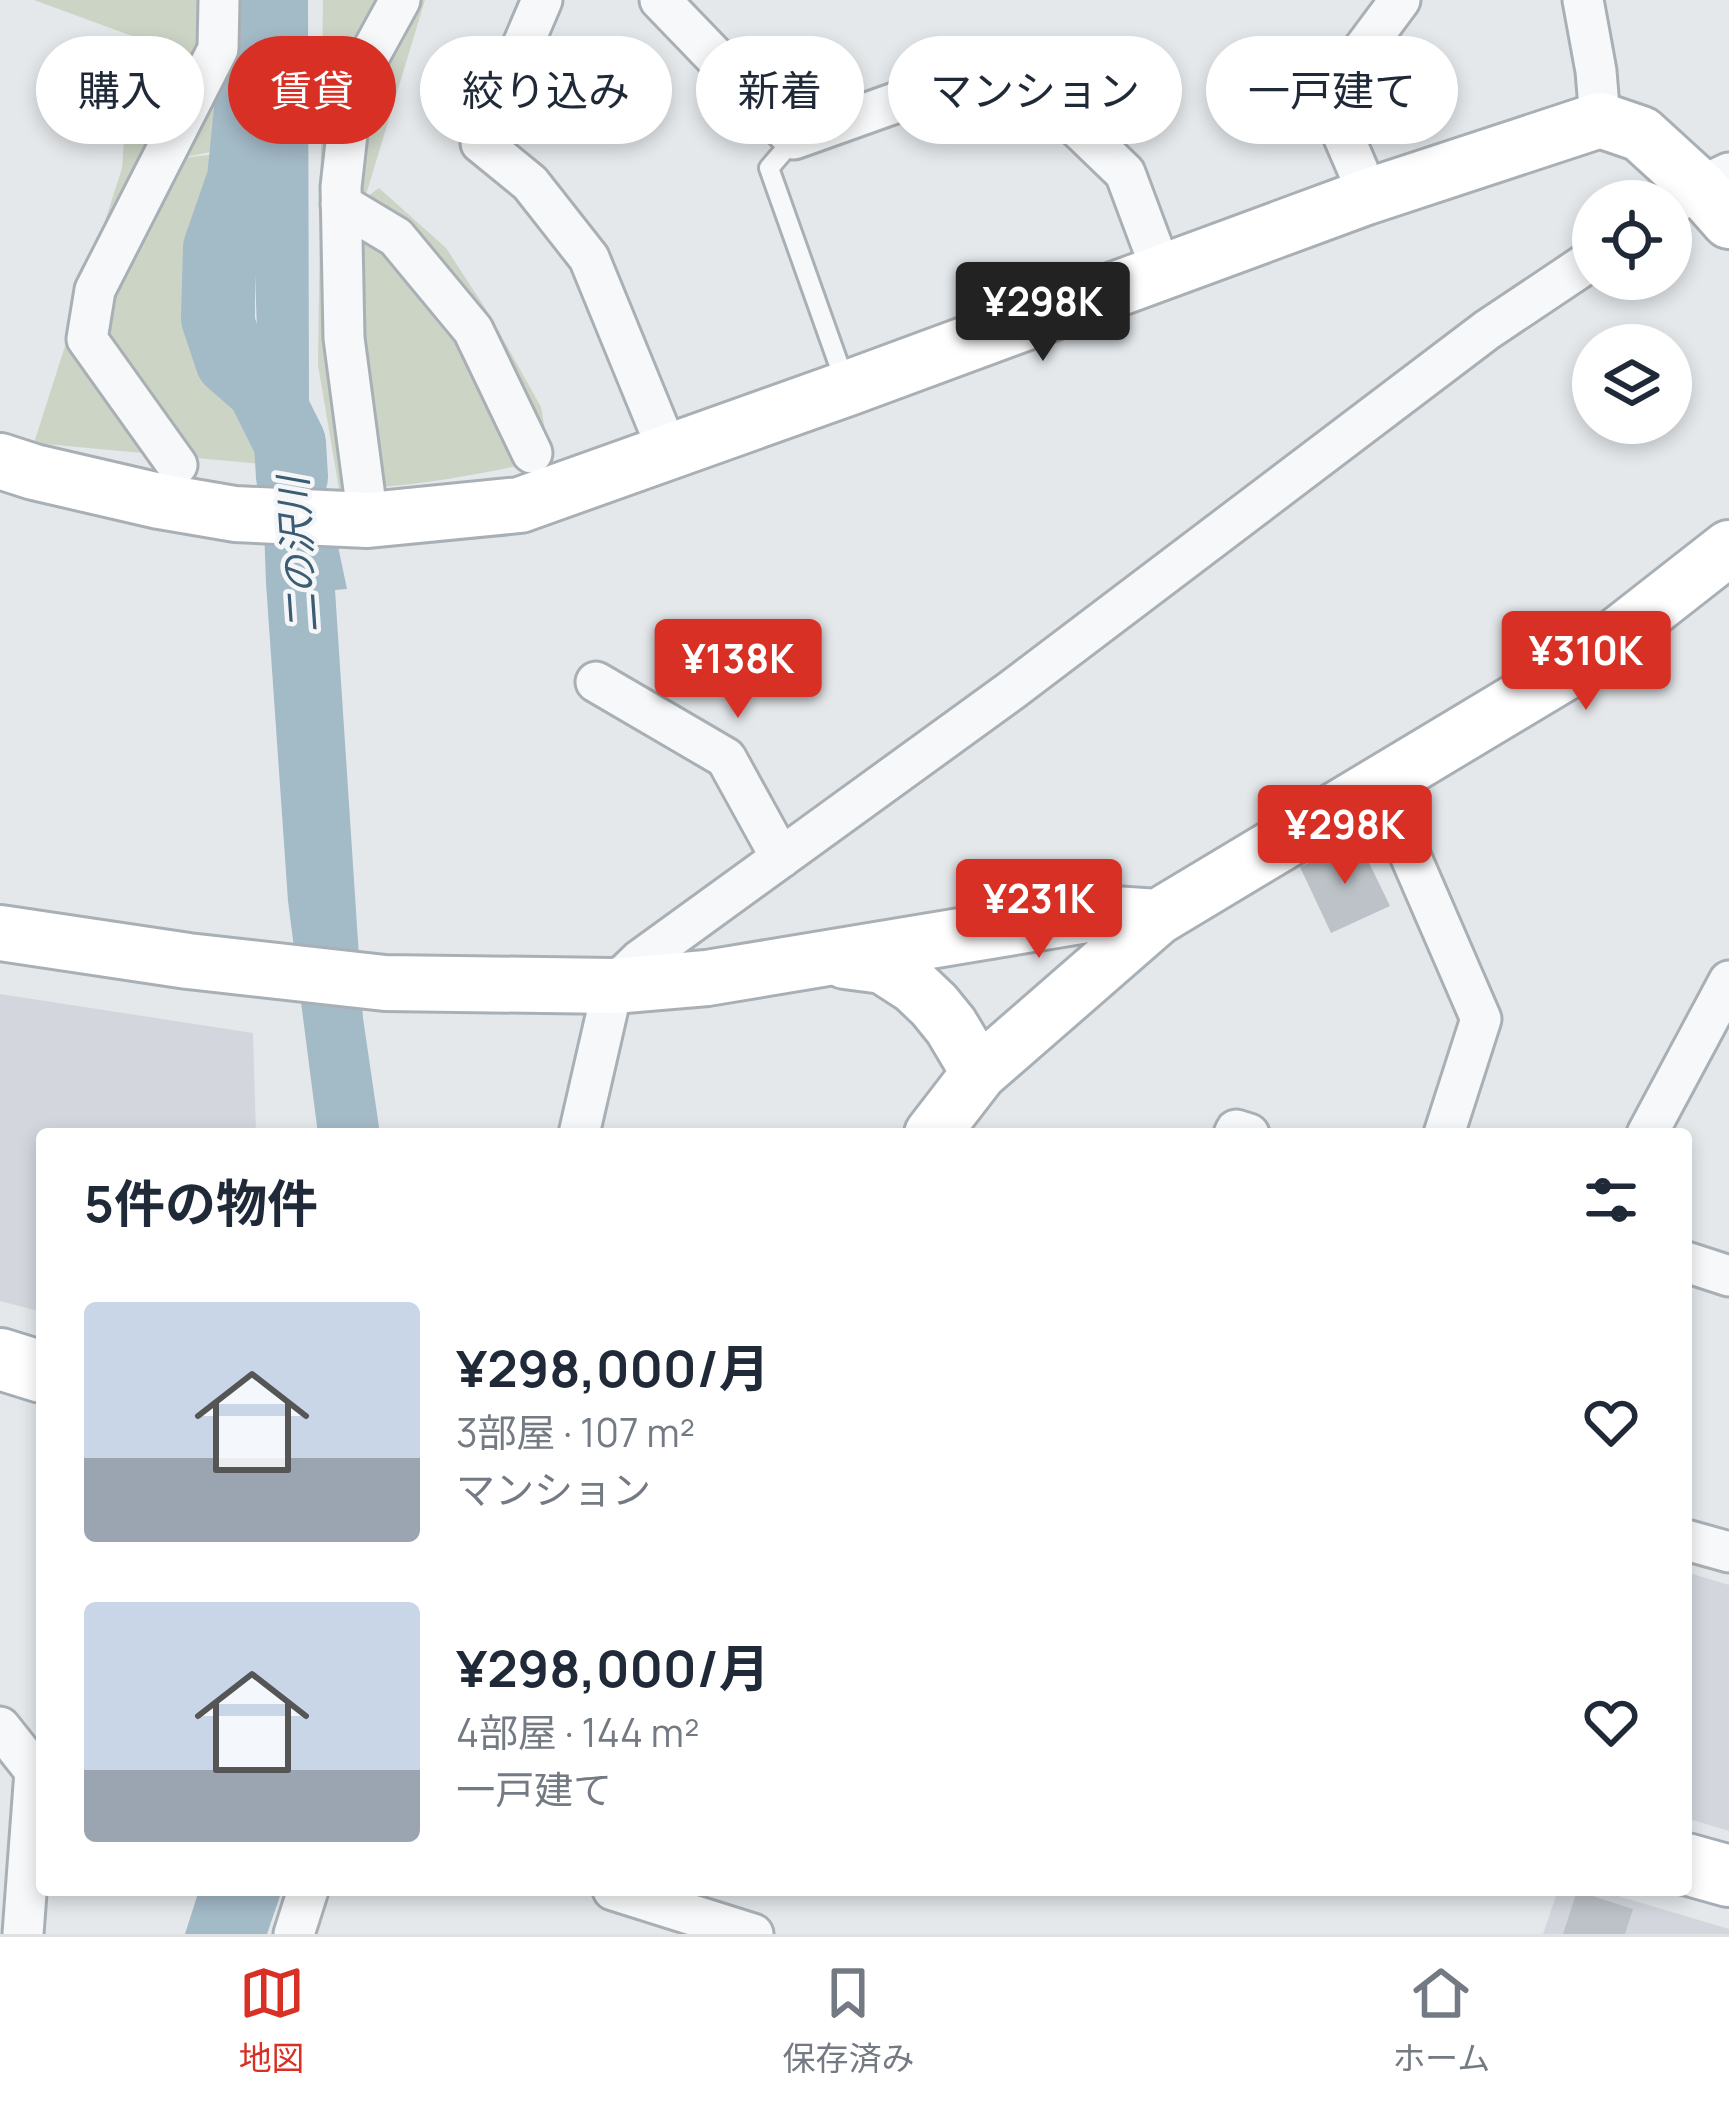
<!DOCTYPE html>
<html lang="ja">
<meta charset="utf-8">
<style>
body{margin:0;font-family:Manrope,"Noto Sans JP",sans-serif;background:#f6f6f7;color:#1f2937;height:100vh;display:flex;flex-direction:column;font-size:45px;white-space:nowrap}
*{box-sizing:border-box;margin:0}
p{font-size:39px;color:#747a83}
.icon{flex:none;width:66px;height:66px;fill:none;stroke:currentColor;stroke-width:2;stroke-linecap:round;stroke-linejoin:round}
.map{position:relative;flex:1;overflow:hidden}
.panel{position:absolute;left:36px;top:1128px;width:1656px;height:768px;display:flex;flex-direction:column;background:#fff;border-radius:12px;box-shadow:0 6px 18px #0003}
.panel>*{flex:none}
.banner{position:absolute;left:36px;top:36px;width:1659px;height:108px;display:flex;gap:24px}
.tools{position:absolute;left:1572px;top:180px;display:grid;gap:24px}
.tools a{display:grid;place-items:center;width:120px;height:120px;border-radius:50%;background:#fff;box-shadow:0 6px 18px #0003;font-size:60px}
.price{position:absolute;translate:-50% -102px;padding:0 27px;border-radius:12px;background:#d93025;color:#fff;font-size:39px;line-height:78px;filter:drop-shadow(0 3px 6px #0008)}
.price::after{content:'';position:absolute;left:50%;top:72px;width:36px;height:27px;margin-left:-18px;background:inherit;clip-path:polygon(0 0,100% 0,50% 100%)}
.price.active{background:#222;color:#fff}
ul{padding:0;list-style:none}
li{display:flex;align-items:center;gap:36px;height:300px;padding:0 48px}
li span{display:grid;place-items:center;flex:none;width:336px;height:240px;border-radius:12px;color:#555}
li>.icon{margin-inline-start:auto}
span .icon{width:144px;height:144px;fill:#fffc;stroke-width:1}
li b{font-size:51px}
h2{display:flex;justify-content:space-between;align-items:center;height:144px;padding:0 48px;font-size:51px}
.tag{padding:0 42px;border-radius:54px;background:#fff;box-shadow:0 6px 18px #0003;font-size:42px;line-height:108px}
.tag.active{background:#d93025;color:#fff}
.tab-bar{display:flex;justify-content:space-around;align-items:center;height:168px;border-top:3px solid #e0e1e3;background:#fff;font-size:33px;color:#747a83}
.tab-bar a{display:grid;justify-items:center;gap:6px}
.tab-bar .active{color:#d93025}
.map>svg:first-child{display:block}
</style>
<div class="map">
<svg width="1729" height="1934" viewBox="0 0 1729 1934">
<rect width="100%" height="100%" fill="#e4e8eb"/>
<path fill="#d3d7dd" d="M0,994L253,1033L256,1134H42V1312L0,1301Z
M1686,1572L1729,1585V1831L1686,1818Z
M1558,1890H1598L1729,1929V1934H1543Z"/>
<path fill="#ccd4c6" d="M34,0H235L230,148L181,158L218,154L189,302L262,464L34,443L122,168L132,36Z
M323,0H425L365,198L379,188L446,248L489,314L541,407L550,459C480,474 411,488 339,489L318,365Z"/>
<path fill="#a3bac7" d="M246,0H308L309,407L347,589L335,590L363,1018L380,1134H318L288,901L266,583L255,274V448L202,340L236,103L253,194Z
M199,1890H282L267,1934H185Z"/>
<g fill="none" stroke-linecap="round" stroke-linejoin="round">
<path stroke="#a3bac7" stroke-width="72" d="M261,0L243,179L219,248L217,318L231,360L262,387L290,443L292,477"/>
</g>
<path fill="#bcc2c7" d="M1358,840L1390,906L1331,933L1300,867Z
M1577,1891L1633,1909L1625,1934H1563Z"/>
<g fill="none" stroke-linecap="round" stroke-linejoin="round">
<g stroke="#a9b0b5" stroke-width="24">
<path id="lane" d="M794,139L769,168L845,382"/>
</g>
<g stroke="#a9b0b5" stroke-width="45">
<path id="street" d="M542,0L481,143L530,183L589,258L668,451
M660,0L794,139L1010,62L1125,173L1153,248L1159,273
M1583,0L1596,71L1600,120
M1366,197L1358,170L1327,98L1400,0
M341,204L396,237L473,330L532,453
M1671,206L1699,187L1729,173
M177,465L87,339L95,290L218,49L219,0
M368,520L344,338L341,187L349,116L366,62L400,0
M596,682L726,758L781,858
M1376,785L1390,809L1481,1019L1444,1134
M579,1134L613,986L640,960L1012,690L1487,330L1593,259
M1234,1134L1236,1130L1249,1134
M1647,1134L1729,981
M1686,1262L1729,1276
M1686,1540L1729,1552
M0,1727L35,1771L23,1934
M613,1890L753,1934
M294,1934L308,1890"/>
</g>
<g stroke="#a9b0b5" stroke-width="60">
<path id="secondary" d="M0,461L34,472L159,501L235,514L368,520L520,505L848,388L1366,197L1600,120L1641,134L1699,187L1729,221
M0,933L188,961L385,983L613,986L707,978L1098,913L1158,917
M845,961L883,966L914,986L934,1005L951,1026L979,1073
M932,1134L979,1073L1158,917L1586,660L1729,548"/>
</g>
<g stroke="#a5aeb6" stroke-width="66">
<path id="primary" d="M0,1359L42,1372
M1686,1864L1729,1876"/>
</g>
<use href="#lane" stroke="#f7f8f9" stroke-width="18"/>
<use href="#street" stroke="#f7f8f9" stroke-width="39"/>
<use href="#secondary" stroke="#fff" stroke-width="54"/>
<use href="#primary" stroke="#fff" stroke-width="60"/>
</g>
<g text-anchor="middle" stroke-width="9" stroke-linejoin="round" paint-order="stroke">
<g font-size="39" font-style="italic" fill="#3b5c72" stroke="#f4f6f8">
<text transform="translate(298 555) rotate(-94)" y="14">二の沢川</text>
</g>
</g>
</svg>
<div class="tools">
<a><svg class="icon" aria-label="locate" viewBox="0 0 24 24"><circle cx="12" cy="12" r="6"/><path d="M12 2v4M12 18v4M2 12h4M18 12h4"/></svg></a>
<a><svg class="icon" aria-label="layers" viewBox="0 0 24 24"><path d="M12 4l9 5-9 5-9-5zM3 14l9 5 9-5"/></svg></a>
</div>
<b class="price active" style="left:1043px;top:364px">¥298K</b>
<b class="price" style="left:1586px;top:713px">¥310K</b>
<b class="price" style="left:738px;top:721px">¥138K</b>
<b class="price" style="left:1345px;top:887px">¥298K</b>
<b class="price" style="left:1039px;top:961px">¥231K</b>
<div class="banner">
<a class="tag">購入</a>
<a class="tag active">賃貸</a>
<a class="tag">絞り込み</a>
<a class="tag">新着</a>
<a class="tag">マンション</a>
<a class="tag">一戸建て</a>
</div>
<section class="panel">
<h2>5件の物件<svg class="icon" aria-label="filters" viewBox="0 0 24 24"><path d="M4 7h16M4 17h16"/><circle cx="9" cy="7" r="2"/><circle cx="15" cy="17" r="2"/></svg></h2>
<ul>
<li><span style="background:linear-gradient(#c9d6e8 65%,#9aa5b1 0)"><svg class="icon" aria-label="home" viewBox="0 0 24 24"><path d="M3 11l9-7 9 7M6 9v11h12V9"/></svg></span><div><b>¥298,000/月</b><p>3部屋 · 107 m²</p><p>マンション</p></div><svg class="icon" aria-label="heart" viewBox="0 0 24 24"><path d="M12 20l-8-8c-3-5 5-10 8-4 3-6 11-1 8 4z"/></svg></li>
<li><span style="background:linear-gradient(#c9d6e8 70%,#9aa5b1 0)"><svg class="icon" aria-label="home" viewBox="0 0 24 24"><path d="M3 11l9-7 9 7M6 9v11h12V9"/></svg></span><div><b>¥298,000/月</b><p>4部屋 · 144 m²</p><p>一戸建て</p></div><svg class="icon" aria-label="heart" viewBox="0 0 24 24"><path d="M12 20l-8-8c-3-5 5-10 8-4 3-6 11-1 8 4z"/></svg></li>
</ul>
</section>
</div>
<nav class="tab-bar">
<a class="active"><svg class="icon" aria-label="map" viewBox="0 0 24 24"><path d="M3 6l6-2 6 2 6-2v14l-6 2-6-2-6 2zM9 4v14M15 6v14"/></svg>地図</a>
<a><svg class="icon" aria-label="saved" viewBox="0 0 24 24"><path d="M7 4h10v16l-5-4-5 4z"/></svg>保存済み</a>
<a><svg class="icon" aria-label="home" viewBox="0 0 24 24"><path d="M3 11l9-7 9 7M6 9v11h12V9"/></svg>ホーム</a>
</nav>
